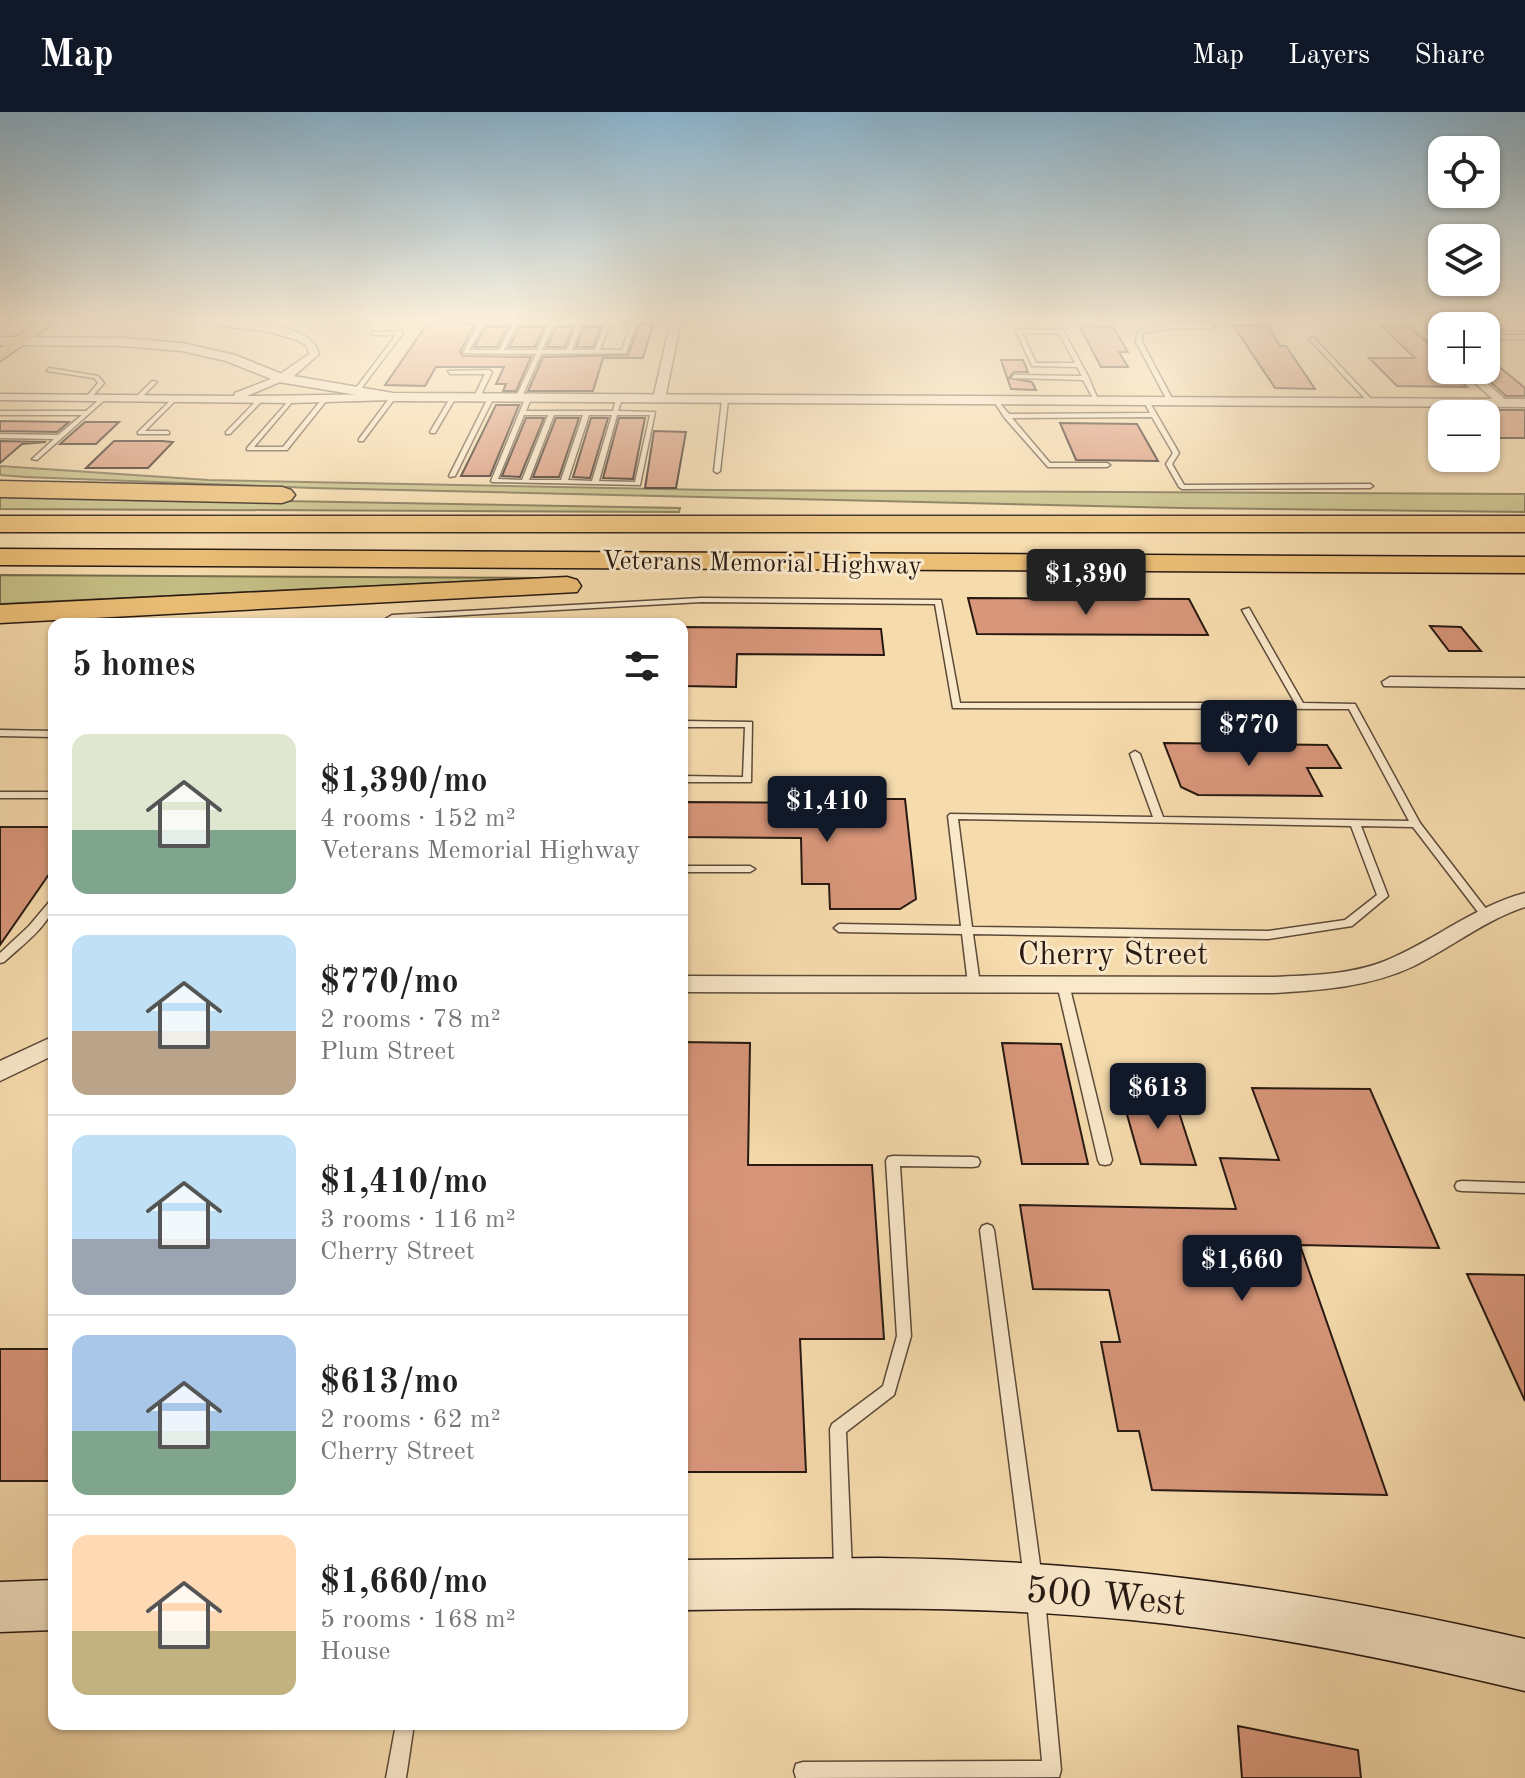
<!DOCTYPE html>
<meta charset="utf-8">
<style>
body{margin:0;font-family:"Old Standard TT",serif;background:#f6f6f6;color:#222;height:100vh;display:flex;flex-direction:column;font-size:30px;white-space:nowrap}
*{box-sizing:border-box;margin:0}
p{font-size:26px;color:#767676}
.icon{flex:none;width:44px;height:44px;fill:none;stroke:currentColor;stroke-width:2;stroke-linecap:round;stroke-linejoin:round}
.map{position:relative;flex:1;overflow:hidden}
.panel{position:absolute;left:48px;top:506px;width:640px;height:1112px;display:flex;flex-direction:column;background:#fff;border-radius:16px;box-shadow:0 2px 6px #0004}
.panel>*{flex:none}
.controls{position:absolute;left:1428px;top:24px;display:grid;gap:16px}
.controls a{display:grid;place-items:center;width:72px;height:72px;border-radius:16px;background:#fff;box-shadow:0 2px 6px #0004;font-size:40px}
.price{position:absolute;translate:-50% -68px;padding:0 18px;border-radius:8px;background:#111827;color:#fff;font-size:26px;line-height:52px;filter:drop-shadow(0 2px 4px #0008)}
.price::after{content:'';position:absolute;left:50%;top:48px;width:24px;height:18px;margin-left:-12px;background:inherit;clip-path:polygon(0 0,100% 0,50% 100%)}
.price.selected{background:#222;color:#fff}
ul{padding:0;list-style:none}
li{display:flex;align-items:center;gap:24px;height:200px;padding:0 24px}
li+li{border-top:2px solid #e0e0e0}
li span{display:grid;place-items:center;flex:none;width:224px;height:160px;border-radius:16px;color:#555}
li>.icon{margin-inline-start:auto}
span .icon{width:96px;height:96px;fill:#fffc;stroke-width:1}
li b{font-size:34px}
h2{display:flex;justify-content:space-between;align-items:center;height:96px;padding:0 24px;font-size:34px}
header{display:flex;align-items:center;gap:48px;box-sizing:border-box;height:112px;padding:0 40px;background:#111827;color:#fff}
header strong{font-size:38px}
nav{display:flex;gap:44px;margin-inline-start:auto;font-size:28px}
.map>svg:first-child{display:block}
</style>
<header>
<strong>Map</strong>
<nav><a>Map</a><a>Layers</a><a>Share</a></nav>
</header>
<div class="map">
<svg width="1525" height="1666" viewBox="0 0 1525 1666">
<rect width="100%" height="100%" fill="#f6dbad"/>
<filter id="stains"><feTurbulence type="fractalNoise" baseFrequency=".0025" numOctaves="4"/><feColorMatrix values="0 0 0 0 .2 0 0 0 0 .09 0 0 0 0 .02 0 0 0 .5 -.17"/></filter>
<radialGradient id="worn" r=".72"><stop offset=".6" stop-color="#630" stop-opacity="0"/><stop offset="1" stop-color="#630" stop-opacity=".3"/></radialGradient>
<path fill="#c4be84" stroke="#766c4b" stroke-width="2" d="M0,354L208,368L712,378L1525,382V400L1182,396L312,376L25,365L0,363Z
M0,384L680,396L679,400L0,397Z
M0,463L540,466L0,492Z"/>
<path fill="#d8967a" stroke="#271912" stroke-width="2" d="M430,208H466L464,212H475L460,240L463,244L531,245L516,279H503L506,272H496L504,255H436L425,274L385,273Z
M640,212H653L643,246H603L593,279H528L543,245L628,243Z
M1233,213L1268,214L1280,234H1286L1315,277L1275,276Z
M1079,214L1113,215L1128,240H1119L1128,255H1101Z
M1381,214H1407L1442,243V258H1449L1467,275L1397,274L1369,246H1415Z
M486,215H508L497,235H474Z
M520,215H544L535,235H509Z
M556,215H573L565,235H547Z
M584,215H601L593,235H576Z
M1486,244L1525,276V284H1506L1486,266Z
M1001,248H1023L1028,260H1014L1009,266L1032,270L1036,278L1011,277Z
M496,293H519L490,364H461Z
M1486,298H1525V326H1498L1486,315Z
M526,306H544L520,365L502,364Z
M556,306H579L559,365H533Z
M591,306H608L590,366L573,365Z
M619,306H645L633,367L603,366Z
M0,309L69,310L57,320L0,319Z
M85,310H119L96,332H60Z
M1060,311L1137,312L1158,349L1076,348Z
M654,319L686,320L676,376H645Z
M0,329L46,330L22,332L0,351Z
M114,329H162L173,330L148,356H86Z
M968,486L1189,487L1208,523L977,522Z
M1430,514L1461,515L1481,539H1449Z
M682,515L881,517L884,543L737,542L736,575L682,574Z
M1164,631L1327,633L1341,656H1307L1322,684L1198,683L1181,675Z
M825,687H905L916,787L900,797H830L829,772H802L801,726L682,725V690L825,691Z
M0,715H54V755L0,833Z
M682,930L750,931L748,1053H872L884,1227H800L806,1360H682Z
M1002,931L1061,932L1088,1052H1022Z
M1252,976L1370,977L1439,1136L1300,1133L1387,1383L1152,1378L1139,1319H1118L1101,1230H1120L1109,1178L1033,1177L1020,1093L1236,1097L1220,1046L1279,1048Z
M1122,985H1174L1196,1053L1141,1052Z
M1467,1162L1525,1163V1289Z
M0,1237H54V1369H0Z
M1238,1614L1358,1638L1361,1666H1242Z"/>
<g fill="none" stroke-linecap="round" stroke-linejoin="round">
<g stroke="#5b4a39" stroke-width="3">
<path id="service" d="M260,208H271L242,215L239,213Z
M480,209H634L637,211L626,241L541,242L521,287L518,289L515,287L536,242L463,241ZM484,212H513L499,238H469ZM518,212H549L537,238H504ZM554,212H577L567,238H542ZM582,212H605L595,238H572ZM610,212H631L622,238H600Z
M1171,212H1212L1215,214L1212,216H1171L1142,221V230L1174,290L1171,292L1168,290L1136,230L1138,219Z
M1486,214H1525V218H1486Z
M1019,217L1063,218L1089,266L1099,290H1095L1083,268L1012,266L1014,263L1082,264L1077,255L1032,254L1016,219ZM1022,221H1059L1075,251H1036Z
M372,220L400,219L403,221L357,282H353V280L396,223H374Z
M1486,223H1525V227H1486Z
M1310,226H1314L1373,289V291H1369L1310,228Z
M49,256L98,264L104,271L91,286H87V284L98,271L94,266L47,259Z
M448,259L489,258L492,260L479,287L476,289L473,287L485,262H450Z
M152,269L157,270L140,287H136V285Z
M103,284L108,285L37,348L32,347L54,327L0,326V322L58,323L82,303H0V299H86Z
M175,284L178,286L145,319H167L169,320V322H138V320Z
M391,284L396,285L363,329H359V327Z
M528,285L531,287L526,299H613L616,287L619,285L622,287L618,299L655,300L640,373L492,370L491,369L525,287ZM524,303H548L522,368L498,367ZM554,303H583L561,368H529ZM589,303H612L592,369L568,368ZM617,303H650L635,370L599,369Z
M291,286L293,287V289L254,335H283L322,287L327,288L287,338H247V336Z
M450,286L455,287L435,321H431L430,320Z
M488,286L493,287L455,364L450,365L449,364Z
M725,286L728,288L720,359L717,361L714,359L722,288Z
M258,287L263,288L230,322H226V320Z
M993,288H997L1009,302L1150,301L1144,290L1149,289L1179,341L1172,352L1184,373L1370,372L1373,374L1370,376L1182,377L1179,375L1166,352L1173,341L1152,305L1012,306L1050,351H1107L1110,353L1107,355H1048L1004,305Z
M701,486L941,488L960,591H1295L1242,498L1249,496L1303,591L1355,592L1420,711L1490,802L1485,805L1481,804L1413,715L1361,714L1388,784L1352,814L1268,827L973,822L980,872L974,876L968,872L962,822L839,820L834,816L839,812L961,814L948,704L950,702L1153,705L1130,642L1135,639L1140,642L1163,705L1409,709L1349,597L953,596L935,492L701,490L394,507L386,512H377L392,503ZM958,707L1351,714L1377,783L1345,808L1268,819L972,815Z
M682,609L752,610L751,670H682V664L743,665L745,615H682Z
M0,618L54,619V625L0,624Z
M0,680H54V686H0Z
M682,754H750L755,757L750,760H682Z
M54,788C54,811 21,834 4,850L0,851V841L29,814L50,789Z
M1063,868L1069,872L1112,1048L1110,1052L1105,1053L1100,1052L1098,1048L1057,872Z
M893,1044L973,1045L978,1046L980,1050L978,1054L973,1055L900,1054L911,1224L894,1283L846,1320L852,1458L849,1464L843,1467L837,1464L834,1458L830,1317L832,1312L883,1274L897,1224L886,1049L888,1045Z
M1462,1069L1525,1071V1081L1462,1079L1457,1078L1455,1074L1457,1070Z
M987,1112L992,1114L994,1118L1042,1467L1039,1473L1033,1476L1027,1473L1024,1467L980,1118L982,1114Z
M1036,1479L1042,1482L1045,1488L1061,1658L1059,1665L796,1666L794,1659L796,1652L803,1650L1042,1649L1027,1488L1030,1482Z
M396,1612H414L406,1666H386Z"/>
</g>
<g stroke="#5b4a39" stroke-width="3">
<path id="minor" d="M168,208C201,208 310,202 319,242L294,264L247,284L393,282L399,285L393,288L291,291L0,288V282L234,284L235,281L276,265L309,242L307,234L297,228L266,219Z
M671,208H681L665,287L659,290L653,287Z
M1405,208H1416L1442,231V240Z
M1461,258H1472L1507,289V293H1499Z
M1390,565L1525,566V576L1384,574L1382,570Z
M1525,781V795C1485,808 1452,835 1414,854C1370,875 1322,878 1274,881L682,880V864L1274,865C1311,863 1350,863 1385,849C1434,829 1473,795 1525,781Z
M54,924V943L0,969V949Z"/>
</g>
<g stroke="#5b4a39" stroke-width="3">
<path id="tertiary" d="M0,225L123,226L182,231L235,243L282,262L393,281L1525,287V295L393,289L279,270L226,249L182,239L123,234L0,233Z"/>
</g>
<g stroke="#271912" stroke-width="3">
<path id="secondary" d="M879,1446C1104,1448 1306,1477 1525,1527V1579C1395,1548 1264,1521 1131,1508C982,1493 832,1496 682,1498V1448Z
M54,1468V1518L0,1520V1470Z"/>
</g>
<g stroke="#271912" stroke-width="3">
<path id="primary" d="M39,208H58L0,249V236Z"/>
</g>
<g stroke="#271912" stroke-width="3">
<path id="motorway" d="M0,369L282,375L291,378L295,383L291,388L282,391L0,385Z
M0,404H1525V420H0Z
M0,437L1525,445V461L0,453Z
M567,465L577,468L581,474L577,480L0,511V493Z"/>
</g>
<use href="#service" fill="#f9e8ca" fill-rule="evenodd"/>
<use href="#minor" fill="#f9e8ca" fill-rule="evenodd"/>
<use href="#tertiary" fill="#f9e8ca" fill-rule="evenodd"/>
<use href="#secondary" fill="#f9e8ca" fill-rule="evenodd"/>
<use href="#primary" fill="#ebbe76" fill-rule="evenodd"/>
<use href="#motorway" fill="#ebbe76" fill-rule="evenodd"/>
</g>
<linearGradient id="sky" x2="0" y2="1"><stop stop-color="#8ab6d2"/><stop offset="0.47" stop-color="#fbefda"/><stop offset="1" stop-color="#fbefda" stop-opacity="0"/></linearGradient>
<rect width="1525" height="441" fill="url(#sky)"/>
<g text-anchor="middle" stroke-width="6" stroke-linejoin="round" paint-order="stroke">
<g font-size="26" fill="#271912" stroke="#f9e8ca">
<text transform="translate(762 450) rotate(1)" y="9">Veterans Memorial Highway</text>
</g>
<g font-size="32" fill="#271912" stroke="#f9e8ca">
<text x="1113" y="852">Cherry Street</text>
</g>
<g font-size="38" fill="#271912" stroke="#f9e8ca">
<text transform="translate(1106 1483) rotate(5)" y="13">500 West</text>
</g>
</g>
<rect width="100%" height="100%" filter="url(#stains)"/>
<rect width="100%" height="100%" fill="url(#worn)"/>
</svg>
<div class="controls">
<a><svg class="icon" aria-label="locate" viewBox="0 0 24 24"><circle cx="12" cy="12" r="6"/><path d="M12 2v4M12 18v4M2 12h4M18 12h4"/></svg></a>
<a><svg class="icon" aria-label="layers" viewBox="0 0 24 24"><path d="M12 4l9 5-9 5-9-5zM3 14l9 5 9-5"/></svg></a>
<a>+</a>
<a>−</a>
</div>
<b class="price selected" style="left:1086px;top:505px">$1,390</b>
<b class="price" style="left:1249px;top:656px">$770</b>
<b class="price" style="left:827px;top:732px">$1,410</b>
<b class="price" style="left:1158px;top:1019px">$613</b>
<b class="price" style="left:1242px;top:1191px">$1,660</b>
<section class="panel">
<h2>5 homes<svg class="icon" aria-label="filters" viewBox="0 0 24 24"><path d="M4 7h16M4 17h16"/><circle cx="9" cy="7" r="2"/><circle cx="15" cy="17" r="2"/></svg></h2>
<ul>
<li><span style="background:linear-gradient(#dfe7d0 60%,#7fa58c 0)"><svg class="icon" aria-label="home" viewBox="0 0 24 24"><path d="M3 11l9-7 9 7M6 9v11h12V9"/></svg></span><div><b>$1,390/mo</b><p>4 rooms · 152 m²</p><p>Veterans Memorial Highway</p></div></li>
<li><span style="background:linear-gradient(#bfe0f5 60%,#b9a48a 0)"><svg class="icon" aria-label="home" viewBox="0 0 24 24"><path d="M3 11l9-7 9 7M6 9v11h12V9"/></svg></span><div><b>$770/mo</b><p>2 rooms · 78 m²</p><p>Plum Street</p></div></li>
<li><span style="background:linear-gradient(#bfe0f5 65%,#9aa5b1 0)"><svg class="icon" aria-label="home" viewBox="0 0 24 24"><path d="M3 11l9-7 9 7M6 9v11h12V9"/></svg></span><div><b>$1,410/mo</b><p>3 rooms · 116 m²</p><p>Cherry Street</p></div></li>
<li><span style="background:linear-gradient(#a9c7e8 60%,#7fa58c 0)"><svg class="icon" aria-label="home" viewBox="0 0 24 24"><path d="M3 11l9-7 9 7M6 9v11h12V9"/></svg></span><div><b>$613/mo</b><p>2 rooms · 62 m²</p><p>Cherry Street</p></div></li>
<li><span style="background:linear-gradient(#ffd9b3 60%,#c2b280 0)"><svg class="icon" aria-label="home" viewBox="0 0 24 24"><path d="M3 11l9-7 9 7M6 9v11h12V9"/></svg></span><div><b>$1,660/mo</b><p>5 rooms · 168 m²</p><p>House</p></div></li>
</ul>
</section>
</div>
